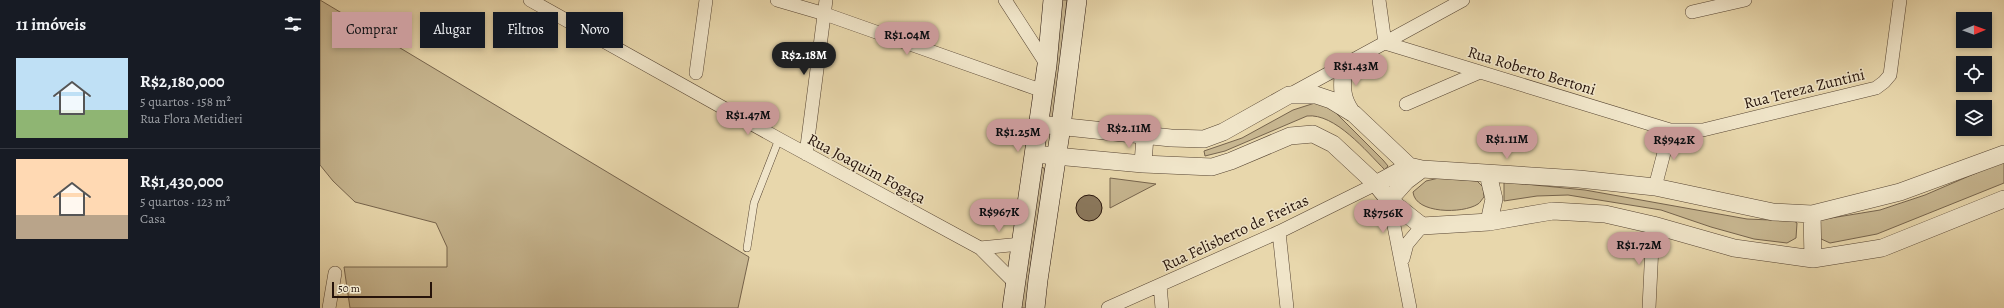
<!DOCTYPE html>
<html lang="pt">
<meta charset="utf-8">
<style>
body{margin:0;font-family:Alegreya,serif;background:#242831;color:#f1f3f6;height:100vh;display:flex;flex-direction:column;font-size:15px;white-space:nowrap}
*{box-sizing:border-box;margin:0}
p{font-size:13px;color:#9ea1a6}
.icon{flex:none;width:22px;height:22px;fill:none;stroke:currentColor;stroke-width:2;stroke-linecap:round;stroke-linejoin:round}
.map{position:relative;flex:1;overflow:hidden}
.drawer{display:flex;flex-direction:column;background:#171b24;width:320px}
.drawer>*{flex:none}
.guide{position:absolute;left:12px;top:12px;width:380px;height:36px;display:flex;gap:8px}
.needle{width:26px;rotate:89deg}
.fabs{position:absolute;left:1636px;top:12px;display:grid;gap:8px}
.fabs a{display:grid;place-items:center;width:36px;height:36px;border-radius:0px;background:#171b24;box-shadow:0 2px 6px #0003;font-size:20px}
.scale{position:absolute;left:12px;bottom:10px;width:100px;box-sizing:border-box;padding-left:4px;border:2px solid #26130a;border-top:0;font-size:11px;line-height:14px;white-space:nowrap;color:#26130a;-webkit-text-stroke:3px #f0e5c9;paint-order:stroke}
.price{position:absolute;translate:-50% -34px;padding:0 9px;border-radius:14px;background:#c59692;color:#111;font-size:13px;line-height:26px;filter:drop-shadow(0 1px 2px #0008)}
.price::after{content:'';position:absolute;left:50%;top:24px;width:12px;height:9px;margin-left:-6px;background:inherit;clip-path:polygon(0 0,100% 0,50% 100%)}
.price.current{background:#222;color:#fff}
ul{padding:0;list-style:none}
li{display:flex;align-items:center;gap:12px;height:100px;padding:0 16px}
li+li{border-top:1px solid #363941}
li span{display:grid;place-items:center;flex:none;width:112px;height:80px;border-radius:0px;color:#555}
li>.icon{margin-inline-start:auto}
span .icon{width:48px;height:48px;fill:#fffc;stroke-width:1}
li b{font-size:17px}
h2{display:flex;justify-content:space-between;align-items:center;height:48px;padding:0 16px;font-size:17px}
.pill{padding:0 14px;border-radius:0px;background:#171b24;box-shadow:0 2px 6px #0003;font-size:14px;line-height:36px}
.pill.current{background:#c59692;color:#111}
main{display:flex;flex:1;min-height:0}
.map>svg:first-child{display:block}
</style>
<main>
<section class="drawer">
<h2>11 imóveis<svg class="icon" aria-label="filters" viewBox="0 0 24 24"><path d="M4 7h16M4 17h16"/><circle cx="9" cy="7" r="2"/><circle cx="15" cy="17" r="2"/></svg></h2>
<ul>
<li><span style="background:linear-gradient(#bfe0f5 65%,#8fb573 0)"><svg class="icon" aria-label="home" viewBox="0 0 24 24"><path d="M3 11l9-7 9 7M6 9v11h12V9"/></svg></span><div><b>R$2,180,000</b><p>5 quartos · 158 m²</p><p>Rua Flora Metidieri</p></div></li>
<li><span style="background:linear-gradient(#ffd9b3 70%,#b9a48a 0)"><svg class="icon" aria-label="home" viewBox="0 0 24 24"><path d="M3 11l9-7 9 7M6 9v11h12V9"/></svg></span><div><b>R$1,430,000</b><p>5 quartos · 123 m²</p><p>Casa</p></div></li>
</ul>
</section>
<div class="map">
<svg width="1684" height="308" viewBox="0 0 1684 308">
<rect width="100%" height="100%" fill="#e8d7ac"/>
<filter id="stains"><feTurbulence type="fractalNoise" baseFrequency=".005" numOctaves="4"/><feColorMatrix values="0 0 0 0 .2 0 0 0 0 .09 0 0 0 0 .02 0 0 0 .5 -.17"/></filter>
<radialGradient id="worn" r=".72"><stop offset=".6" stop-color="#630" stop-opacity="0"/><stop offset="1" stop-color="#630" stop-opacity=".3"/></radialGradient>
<path fill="#c7b690" stroke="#76644d" d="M0,0L429,257L418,308H30L24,267H127V247L116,223L35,202L13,181L0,165Z
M738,0H747L734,122L722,120Z
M998,102L1011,108L1063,160L1068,166L1065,170C1046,151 1015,113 987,116L905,151L885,156L884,151L922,138L973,110Z
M1684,161V183L1557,234L1510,243L1499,238V220L1560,210L1605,195Z
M721,167L724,168L725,172L710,270L706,308H697Z
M790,178L836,184L790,208Z
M1119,178L1157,181L1163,187L1164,197C1162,199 1160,203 1158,204C1143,214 1095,214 1093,192L1106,181Z
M1184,182L1265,190L1427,219L1474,221L1477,223L1476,238L1467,243L1434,239L1391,227L1341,210L1248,195L1217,196L1184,201Z"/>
<path fill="#8b795e" stroke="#26130a" d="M756 208a13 13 0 1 1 26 0a13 13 0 1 1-26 0Z"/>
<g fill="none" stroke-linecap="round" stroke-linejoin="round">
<g stroke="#564432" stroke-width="8">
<path id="service" d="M427,248L434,203L459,139"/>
</g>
<g stroke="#564432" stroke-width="14">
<path id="minor" d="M210,0L459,139L660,248L695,283
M457,0L505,14L723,91
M685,0L727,65
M1059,0L1065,43L1350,130H1383L1556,88L1564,82L1570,75L1580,0
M1372,12L1425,0
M376,73L386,0
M969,95L1143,0
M1086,104L1160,72
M486,154L506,0
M1335,187L1350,130
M1069,200L1090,308
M959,232L967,308
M660,248L700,244
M1083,259L1087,244L1102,226
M840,285L842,308
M9,308L15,273
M788,308L959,232L1056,184
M1329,308L1333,225"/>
</g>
<g stroke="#564432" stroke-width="18">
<path id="tertiary" d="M1024,65C1022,84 1020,97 1032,113
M718,124L851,138L884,139L903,132L969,95H996L1011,100L1034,114L1089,166L1102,169L1259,179L1335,187L1453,212L1492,214L1580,192L1684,154
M714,154L823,164L892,167L911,161L970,136L993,134L1013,144L1056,184L1069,200L1102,226L1169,222L1233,211L1285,214L1333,225L1414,248L1493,259L1562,248L1684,199
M823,164L825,136
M1168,174L1174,199L1169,222
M1056,184L1089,166
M1069,200L1086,181L1102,169
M1492,214L1493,259"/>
</g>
<g stroke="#26130a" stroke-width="20">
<path id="secondary" d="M692,308L727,65L733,0
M715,308L718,280L741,126L757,0"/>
</g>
<use href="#service" stroke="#f0e5c9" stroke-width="7"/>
<use href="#minor" stroke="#f0e5c9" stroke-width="13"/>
<use href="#tertiary" stroke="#f0e5c9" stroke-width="17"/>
<use href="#secondary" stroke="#f0e5c9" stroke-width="19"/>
</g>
<g text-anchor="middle" stroke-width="3" stroke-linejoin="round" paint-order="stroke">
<g font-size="16" fill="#26130a" stroke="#f0e5c9">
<text transform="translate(1212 70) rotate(17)" y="6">Rua Roberto Bertoni</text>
<text transform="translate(1484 88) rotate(-14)" y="6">Rua Tereza Zuntini</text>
<text transform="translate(547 168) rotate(28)" y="6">Rua Joaquim Fogaça</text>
<text transform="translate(915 232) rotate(-25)" y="6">Rua Felisberto de Freitas</text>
</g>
</g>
<rect width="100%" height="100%" filter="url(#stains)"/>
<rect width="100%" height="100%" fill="url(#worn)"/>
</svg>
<div class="fabs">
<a><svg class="needle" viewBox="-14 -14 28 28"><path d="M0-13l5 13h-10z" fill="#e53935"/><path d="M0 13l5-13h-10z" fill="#9ea1a6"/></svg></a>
<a><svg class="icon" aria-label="locate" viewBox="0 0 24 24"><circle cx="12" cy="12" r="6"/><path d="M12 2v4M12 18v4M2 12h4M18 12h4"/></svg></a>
<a><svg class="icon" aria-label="layers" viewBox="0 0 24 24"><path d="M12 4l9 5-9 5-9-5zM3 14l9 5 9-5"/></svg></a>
</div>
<div class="scale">50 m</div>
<b class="price" style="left:587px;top:56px">R$1.04M</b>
<b class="price current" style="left:484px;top:76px">R$2.18M</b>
<b class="price" style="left:1036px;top:87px">R$1.43M</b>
<b class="price" style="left:428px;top:136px">R$1.47M</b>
<b class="price" style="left:809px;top:149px">R$2.11M</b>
<b class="price" style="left:698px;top:153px">R$1.25M</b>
<b class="price" style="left:1187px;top:160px">R$1.11M</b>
<b class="price" style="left:1354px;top:161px">R$942K</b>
<b class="price" style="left:679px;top:233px">R$967K</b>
<b class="price" style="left:1063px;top:234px">R$756K</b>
<b class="price" style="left:1319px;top:266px">R$1.72M</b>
<div class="guide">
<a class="pill current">Comprar</a>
<a class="pill">Alugar</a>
<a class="pill">Filtros</a>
<a class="pill">Novo</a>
</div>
</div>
</main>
